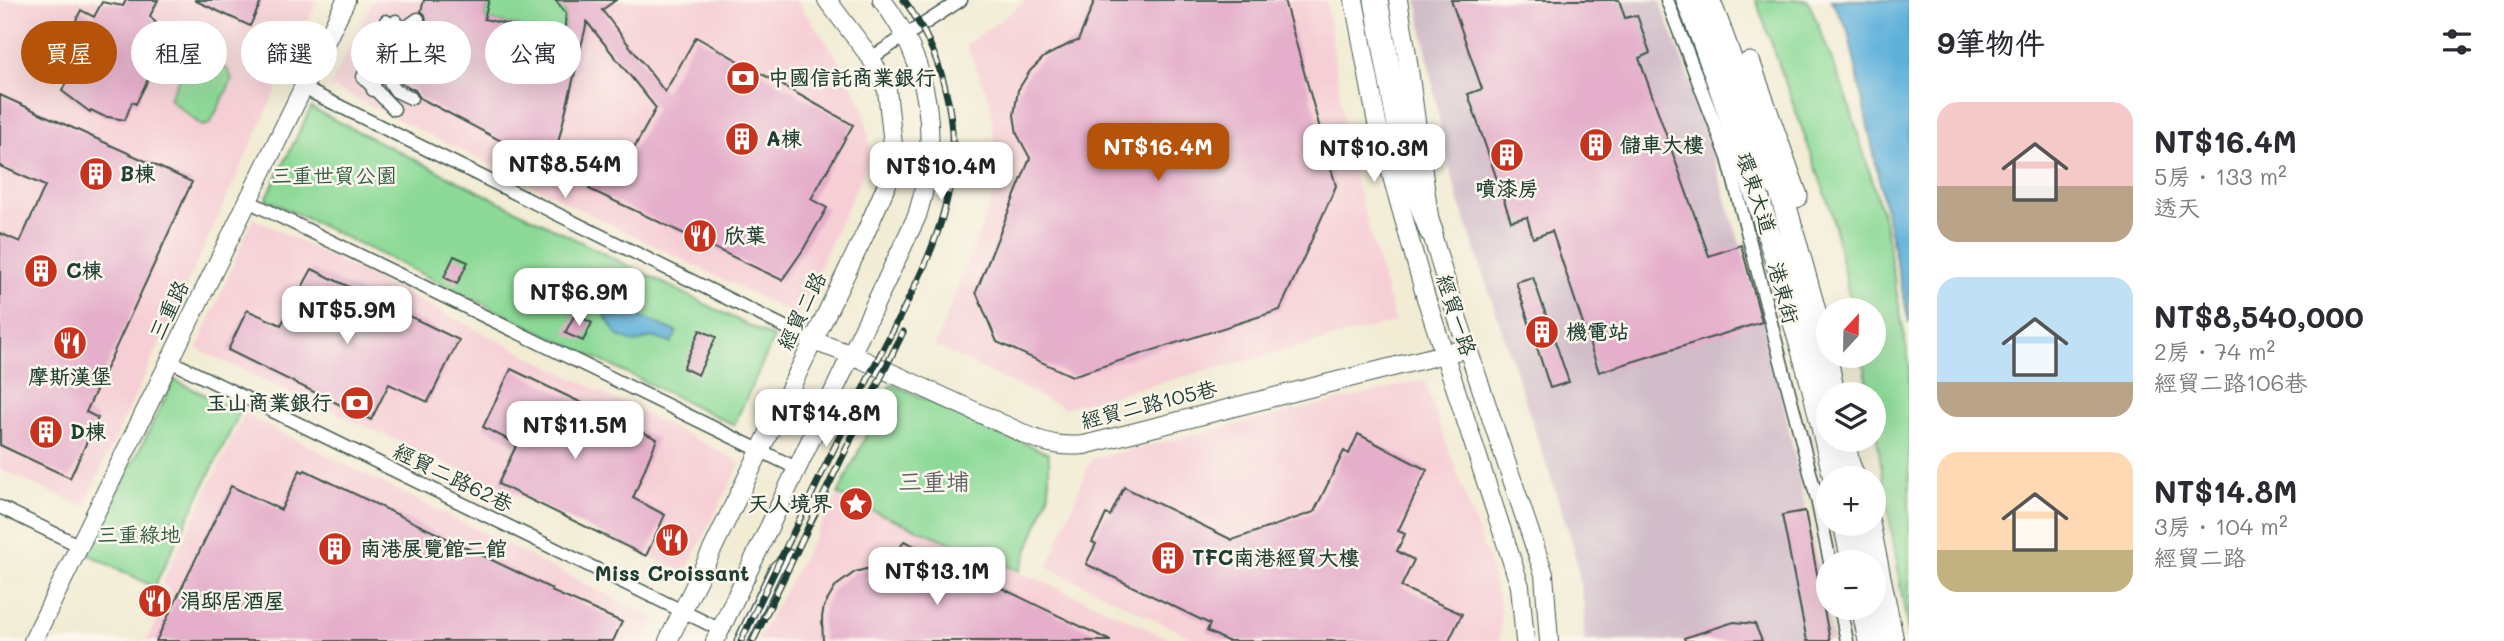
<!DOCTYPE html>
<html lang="zh-TW">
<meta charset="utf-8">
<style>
body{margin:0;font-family:Mali,"LXGW WenKai TC",sans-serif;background:#f7f7f7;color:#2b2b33;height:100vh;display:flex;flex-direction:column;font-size:26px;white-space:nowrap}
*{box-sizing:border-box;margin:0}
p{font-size:23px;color:#7c7c81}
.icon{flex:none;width:38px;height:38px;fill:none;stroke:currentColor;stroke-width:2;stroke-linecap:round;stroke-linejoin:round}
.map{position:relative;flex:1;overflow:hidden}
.panel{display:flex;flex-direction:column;background:#fff;width:595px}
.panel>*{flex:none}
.hud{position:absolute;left:21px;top:21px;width:665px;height:63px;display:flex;gap:14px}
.needle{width:46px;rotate:22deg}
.controls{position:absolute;left:1816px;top:298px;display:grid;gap:14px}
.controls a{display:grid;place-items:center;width:70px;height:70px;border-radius:50%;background:#fff;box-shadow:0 7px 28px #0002;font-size:35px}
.price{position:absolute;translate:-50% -60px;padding:0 16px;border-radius:14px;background:#fff;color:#222;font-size:23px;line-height:46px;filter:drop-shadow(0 2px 4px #0008)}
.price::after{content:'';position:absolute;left:50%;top:42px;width:21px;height:16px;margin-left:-10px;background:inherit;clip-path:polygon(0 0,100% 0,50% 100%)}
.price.on{background:#b45309;color:#fff}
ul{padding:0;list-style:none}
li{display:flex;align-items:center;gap:21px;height:175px;padding:0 28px}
li span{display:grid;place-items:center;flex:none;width:196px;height:140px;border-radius:21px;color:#555}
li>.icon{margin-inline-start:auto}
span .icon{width:84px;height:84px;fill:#fffc;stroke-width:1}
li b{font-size:30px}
h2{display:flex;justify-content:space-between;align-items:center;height:84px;padding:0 28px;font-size:30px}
.tag{padding:0 24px;border-radius:32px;background:#fff;box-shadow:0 7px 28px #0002;font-size:24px;line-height:63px}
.tag.on{background:#b45309;color:#fff}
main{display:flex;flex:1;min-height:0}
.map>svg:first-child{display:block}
</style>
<main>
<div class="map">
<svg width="1909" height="641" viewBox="0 0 1909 641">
<rect width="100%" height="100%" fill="#fbf7ec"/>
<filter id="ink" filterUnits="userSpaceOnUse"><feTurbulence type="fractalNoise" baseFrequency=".0143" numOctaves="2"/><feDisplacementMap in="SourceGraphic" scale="14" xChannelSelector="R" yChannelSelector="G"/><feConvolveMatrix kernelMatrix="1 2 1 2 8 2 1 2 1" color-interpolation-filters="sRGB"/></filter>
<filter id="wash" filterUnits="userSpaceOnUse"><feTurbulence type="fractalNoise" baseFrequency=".00686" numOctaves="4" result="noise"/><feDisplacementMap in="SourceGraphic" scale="28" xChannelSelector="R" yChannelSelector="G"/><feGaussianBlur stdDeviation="1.57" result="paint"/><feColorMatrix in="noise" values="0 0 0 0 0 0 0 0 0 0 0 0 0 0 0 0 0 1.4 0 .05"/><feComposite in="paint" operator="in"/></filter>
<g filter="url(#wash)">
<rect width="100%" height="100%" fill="#f2ecd4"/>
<path fill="#f6cfd6" d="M0,0H318L84,507L0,469Z
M373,0H796L836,55L863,107L872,154L797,316L330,86Z
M1027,0H1326L1349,157L1395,322L1064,408L935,346L993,197L996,159L990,100L966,45Z
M253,218L741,462L685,573L197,349Z
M1424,380L1489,562L1501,611L1500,641H1199L1048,567L1091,459Z
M244,414L656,619L644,641H147L170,592L162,583Z
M837,496L1093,603L1174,641H757Z"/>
<path fill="#d1bdc9" d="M1417,0H1659L1690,81L1772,348L1833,641H1584V605L1573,545L1456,192L1441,130Z"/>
<path fill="#8dda98" stroke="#568c66" stroke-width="2" d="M489,0H555L566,13L564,37L484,19Z
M1756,0H1808L1848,101L1884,220L1909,362V638L1874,421V394H1870L1862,355H1874V310H1852L1831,210Z
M188,60L221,66L228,70L232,80L210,124L202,126L169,99Z
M311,108L774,338L734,425L266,199Z
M174,380L240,412L154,587L88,554Z
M891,384L1049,454V493L1020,571L856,504L838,494Z"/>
<path fill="#5fb1da" stroke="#3f7787" stroke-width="2" d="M1831,0H1909V323L1848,30Z
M634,309L639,316L677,332L671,343L652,337L635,343L617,335L604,314C617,318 623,318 634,309Z"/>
<g id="blocks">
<path fill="#e5afcb" d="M126,0H158L150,16L163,31L154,45L163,49L136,104L132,102L125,120L103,116L91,110L90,112L62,91L70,74L54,65L81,10L94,17L102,2L123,6Z
M194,0H262L250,26Z
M424,0H489L484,19L564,37L566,13L555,0H616L602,10L665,92L696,37L853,125L811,199L827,208L803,250L782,280L589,189L611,143L631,154L656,108L587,22L552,168L420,98L415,90L402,84L400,81L415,32L426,22L425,15L421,11Z
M1095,0H1284L1336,186L1280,310L1072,376L997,342L976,292L1030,158L1017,134L1014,115L1018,90L1030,71L1044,57L1069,44L1078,41Z
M1451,0H1619L1625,18L1637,15L1650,53L1639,58L1709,256L1741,245L1762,322L1599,372L1552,231L1533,238L1527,217L1511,221L1468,94L1482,89Z
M0,95L192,182L86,412L98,418L70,478L0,445V233L20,242L45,186L0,166Z
M454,256L468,262L457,284L444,277Z
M312,269L459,340L428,402L389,384L371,420L228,350L247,310L281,325Z
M1533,277L1569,382L1550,388L1516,282Z
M575,314L592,323L583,341L565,333Z
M700,330L716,337L698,375L683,368Z
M511,369L657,439L633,498L665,515L646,556L498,484L517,444L483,427Z
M1358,434L1427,470L1398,531L1405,534L1397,551L1414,560L1401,587L1462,614L1449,641H1227L1207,631L1210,624L1086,564L1096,544L1092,542L1101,525L1106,514L1110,516L1124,487L1232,540L1314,512L1344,451L1349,454Z
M300,470L303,472L305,470L552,589L551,591L622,622L613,641H156L231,486L281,510Z
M1805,511L1830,641H1807L1782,515Z
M904,541L1111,641H823L822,617L824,606L836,586L855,572L866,569L887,570Z
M1734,622L1755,624L1762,641H1685L1684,638Z"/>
</g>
</g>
<g filter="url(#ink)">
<use href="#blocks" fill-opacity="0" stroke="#3f574c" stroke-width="2"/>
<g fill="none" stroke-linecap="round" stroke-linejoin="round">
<g stroke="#3f574c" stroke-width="15">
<path id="street" d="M1667,0L1728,158L1817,499L1830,562
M386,21L363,77L394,109
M402,29L386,77L396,91L411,98
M398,33L418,19
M871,58L961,0
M303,88L813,341
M373,90L378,66L396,21
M248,201L796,468
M170,361L721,630
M0,507L80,546
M1840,607L1847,641
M741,641L776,568L789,556"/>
</g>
<g stroke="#3f574c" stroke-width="20">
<path id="secondary" d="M1354,0L1377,123L1426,298L1520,586L1525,641
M1398,0L1407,55L1431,231L1451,299L1544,574L1549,641
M813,341L850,354L1031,437C1049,444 1064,447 1084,445L1468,348
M33,641L346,0
M668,641L865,234L887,184L891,164L893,145L887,90L871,58L827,0
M715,641L917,216C941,140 931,64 882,0"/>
</g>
<g stroke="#3f574c" stroke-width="25">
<path id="highway" d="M1376,0L1406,165L1431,231
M1688,0C1738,127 1777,258 1814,389
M1708,0C1735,63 1749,131 1781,192L1823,343L1833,394
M1749,64L1796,196
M1814,376V389L1835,478
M1843,439L1848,464L1854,478
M1845,523L1853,562
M1868,523L1892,641
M1863,607L1870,641"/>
</g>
<use href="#street" stroke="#fff" stroke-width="12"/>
<use href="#secondary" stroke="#fff" stroke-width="18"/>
<use href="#highway" stroke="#fff" stroke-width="23"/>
<g stroke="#1f3d34" stroke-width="7">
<path id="rail" d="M741,641C784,551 827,462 871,373C902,310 942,246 951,176C958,114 941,51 904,0
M753,641L903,332"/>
</g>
<use href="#rail" stroke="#fbf7ec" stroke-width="4.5" stroke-dasharray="13" stroke-linecap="butt"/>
</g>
</g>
<defs>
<g id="bank-disc" transform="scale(1.75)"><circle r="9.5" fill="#c8321e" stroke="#fbf7ec"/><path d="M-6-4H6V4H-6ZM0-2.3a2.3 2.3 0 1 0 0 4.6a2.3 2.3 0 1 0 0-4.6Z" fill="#fff"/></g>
<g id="building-disc" transform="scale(1.75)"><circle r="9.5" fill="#c8321e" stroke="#fbf7ec"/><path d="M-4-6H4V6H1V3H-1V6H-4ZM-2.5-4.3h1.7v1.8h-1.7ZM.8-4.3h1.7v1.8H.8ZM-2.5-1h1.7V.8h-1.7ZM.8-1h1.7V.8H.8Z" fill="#fff"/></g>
<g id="restaurant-disc" transform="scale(1.75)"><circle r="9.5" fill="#c8321e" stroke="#fbf7ec"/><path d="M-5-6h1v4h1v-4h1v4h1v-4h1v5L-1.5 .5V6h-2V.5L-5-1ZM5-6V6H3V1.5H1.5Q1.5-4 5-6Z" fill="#fff"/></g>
<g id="sight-disc" transform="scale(1.75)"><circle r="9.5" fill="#c8321e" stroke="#fbf7ec"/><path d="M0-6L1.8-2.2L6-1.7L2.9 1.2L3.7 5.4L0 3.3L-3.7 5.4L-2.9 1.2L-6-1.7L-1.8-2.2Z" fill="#fff"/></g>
</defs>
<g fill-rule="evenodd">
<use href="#bank-disc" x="743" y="78"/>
<use href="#building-disc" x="742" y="139"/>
<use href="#building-disc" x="1596" y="145"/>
<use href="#building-disc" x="1507" y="155"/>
<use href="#building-disc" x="96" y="174"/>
<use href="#restaurant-disc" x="700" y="236"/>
<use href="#building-disc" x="41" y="271"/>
<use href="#building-disc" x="1542" y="332"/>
<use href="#restaurant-disc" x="70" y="343"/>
<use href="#bank-disc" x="357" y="403"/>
<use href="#building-disc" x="46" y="432"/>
<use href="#sight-disc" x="856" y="504"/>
<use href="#restaurant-disc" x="672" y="540"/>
<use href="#building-disc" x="335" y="549"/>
<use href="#building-disc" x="1168" y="558"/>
<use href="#restaurant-disc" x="155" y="601"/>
</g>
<g text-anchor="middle" stroke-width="5" stroke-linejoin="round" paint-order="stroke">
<g font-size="21" font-weight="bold" fill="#1f3d34" stroke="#fbf7ec" text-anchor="start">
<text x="768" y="85">中國信託商業銀行</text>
<text x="766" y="146">A棟</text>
<text x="1620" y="152">儲車大樓</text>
<text x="120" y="181">B棟</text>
<text x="1507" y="196" text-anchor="middle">噴漆房</text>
<text x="724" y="243">欣葉</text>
<text x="66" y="278">C棟</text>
<text x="1566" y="339">機電站</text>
<text x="70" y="384" text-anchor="middle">摩斯漢堡</text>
<text x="332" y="410" text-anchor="end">玉山商業銀行</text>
<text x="70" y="439">D棟</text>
<text x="832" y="511" text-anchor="end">天人境界</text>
<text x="360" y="556">南港展覽館二館</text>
<text x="1192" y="565">TFC南港經貿大樓</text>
<text x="672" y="581" text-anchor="middle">Miss Croissant</text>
<text x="180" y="608">涓邸居酒屋</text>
</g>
<g font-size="21" fill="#355c48" stroke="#fbf7ec">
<text x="334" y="183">三重世貿公園</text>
<text x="139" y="542">三重綠地</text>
</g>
<g font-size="21" fill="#1f3d34" stroke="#fbf7ec">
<text transform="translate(1756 193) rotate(72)" y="7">環東大道</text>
<text transform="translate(1783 293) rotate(75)" y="7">港東街</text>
<text transform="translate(169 310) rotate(-64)" y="7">三重路</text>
<text transform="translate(802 311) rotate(-64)" y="7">經貿二路</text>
<text transform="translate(1456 315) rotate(72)" y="7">經貿一路</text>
<text transform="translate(1149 405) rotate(-14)" y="7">經貿二路105巷</text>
<text transform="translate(453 478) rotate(26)" y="7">經貿二路62巷</text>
</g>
<g font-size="24" fill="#646569" stroke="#fbf7ec">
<text x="934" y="490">三重埔</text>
</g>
</g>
</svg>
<div class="controls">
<a><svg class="needle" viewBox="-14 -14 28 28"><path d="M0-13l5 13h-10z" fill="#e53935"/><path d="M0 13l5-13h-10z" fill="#7c7c81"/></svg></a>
<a><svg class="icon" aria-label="layers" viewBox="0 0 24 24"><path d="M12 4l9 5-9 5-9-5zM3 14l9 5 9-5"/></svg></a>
<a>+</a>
<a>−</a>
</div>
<b class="price on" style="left:1158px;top:183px">NT$16.4M</b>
<b class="price" style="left:1374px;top:184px">NT$10.3M</b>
<b class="price" style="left:565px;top:200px">NT$8.54M</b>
<b class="price" style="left:941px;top:202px">NT$10.4M</b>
<b class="price" style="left:579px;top:328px">NT$6.9M</b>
<b class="price" style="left:347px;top:346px">NT$5.9M</b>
<b class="price" style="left:826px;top:449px">NT$14.8M</b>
<b class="price" style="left:575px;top:461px">NT$11.5M</b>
<b class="price" style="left:937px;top:607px">NT$13.1M</b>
<div class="hud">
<a class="tag on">買屋</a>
<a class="tag">租屋</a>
<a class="tag">篩選</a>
<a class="tag">新上架</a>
<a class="tag">公寓</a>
</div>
</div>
<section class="panel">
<h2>9筆物件<svg class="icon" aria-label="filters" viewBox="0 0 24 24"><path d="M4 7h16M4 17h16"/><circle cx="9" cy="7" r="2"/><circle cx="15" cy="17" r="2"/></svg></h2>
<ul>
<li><span style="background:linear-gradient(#f6c9c9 60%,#b9a48a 0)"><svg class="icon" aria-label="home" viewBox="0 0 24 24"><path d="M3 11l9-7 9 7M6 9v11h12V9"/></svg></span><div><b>NT$16.4M</b><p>5房 · 133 m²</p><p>透天</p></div></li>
<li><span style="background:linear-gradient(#bfe0f5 75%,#b9a48a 0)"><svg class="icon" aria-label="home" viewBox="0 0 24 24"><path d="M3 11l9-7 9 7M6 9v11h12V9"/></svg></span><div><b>NT$8,540,000</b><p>2房 · 74 m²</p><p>經貿二路106巷</p></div></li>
<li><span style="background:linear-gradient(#ffd9b3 70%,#c2b280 0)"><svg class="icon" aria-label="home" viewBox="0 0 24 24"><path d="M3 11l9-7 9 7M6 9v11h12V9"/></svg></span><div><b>NT$14.8M</b><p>3房 · 104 m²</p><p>經貿二路</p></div></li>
</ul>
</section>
</main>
